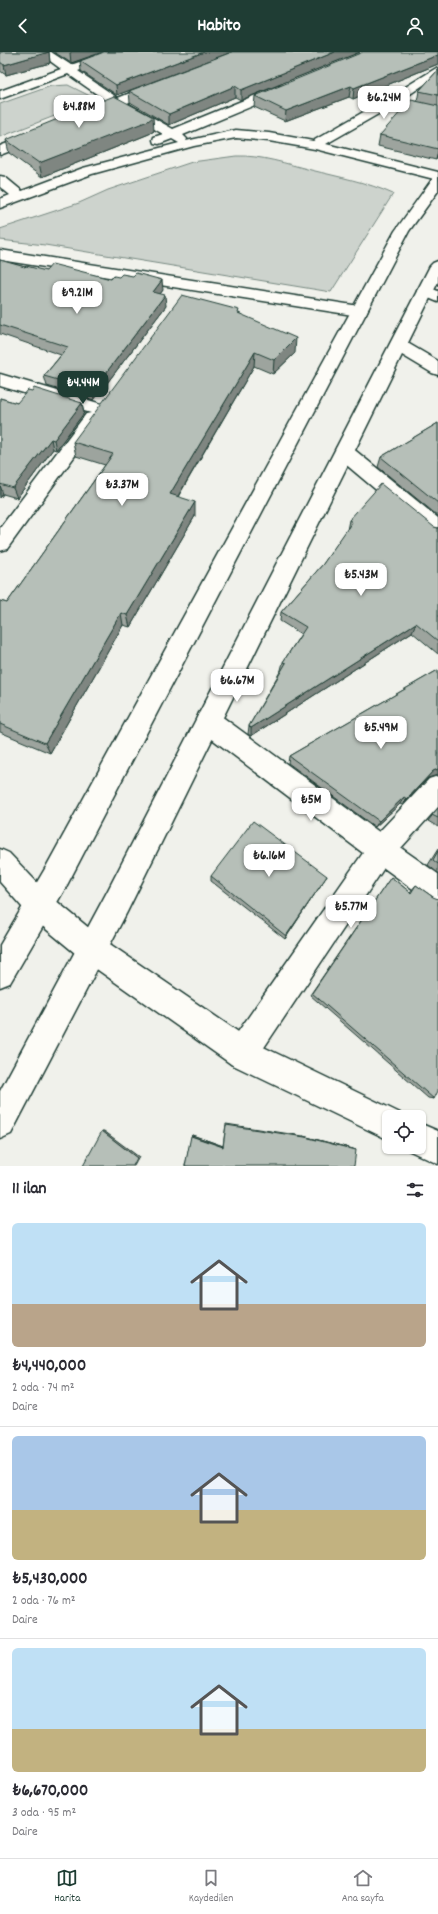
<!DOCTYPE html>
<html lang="tr">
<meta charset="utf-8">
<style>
body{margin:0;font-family:Dekko,sans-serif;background:#f2f2f3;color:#2b2b33;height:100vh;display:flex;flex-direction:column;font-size:15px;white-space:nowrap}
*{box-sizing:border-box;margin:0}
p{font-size:13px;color:#7c7c81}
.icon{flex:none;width:22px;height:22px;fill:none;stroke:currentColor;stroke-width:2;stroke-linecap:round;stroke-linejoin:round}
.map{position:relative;height:1114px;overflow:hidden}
.panel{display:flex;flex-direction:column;background:#fff;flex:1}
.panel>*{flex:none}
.tools{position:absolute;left:382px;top:1058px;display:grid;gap:8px}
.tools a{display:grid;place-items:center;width:44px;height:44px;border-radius:6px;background:#fff;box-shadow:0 1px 3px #0004;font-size:20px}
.price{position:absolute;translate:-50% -34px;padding:0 9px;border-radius:8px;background:#fff;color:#222;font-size:13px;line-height:26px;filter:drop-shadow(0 1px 2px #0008)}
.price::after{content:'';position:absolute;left:50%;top:24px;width:12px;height:9px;margin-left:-6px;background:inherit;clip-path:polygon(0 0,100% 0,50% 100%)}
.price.current{background:#1f3d34;color:#fff}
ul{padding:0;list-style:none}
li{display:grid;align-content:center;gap:8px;height:212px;padding:0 12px}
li+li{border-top:1px solid #e1e1e2}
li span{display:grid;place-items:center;height:124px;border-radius:6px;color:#555}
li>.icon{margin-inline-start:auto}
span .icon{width:72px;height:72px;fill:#fffc;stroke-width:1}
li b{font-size:17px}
h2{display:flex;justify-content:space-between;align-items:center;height:48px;padding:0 12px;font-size:17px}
header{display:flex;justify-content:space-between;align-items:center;height:52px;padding:0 12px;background:#1f3d34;color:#fff;font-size:18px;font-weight:800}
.dock{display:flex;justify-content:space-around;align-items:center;height:56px;border-top:1px solid #e1e1e2;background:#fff;font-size:11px;color:#7c7c81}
.dock a{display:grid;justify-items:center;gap:2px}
.dock .current{color:#1f3d34}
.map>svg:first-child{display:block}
</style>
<header><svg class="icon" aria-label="back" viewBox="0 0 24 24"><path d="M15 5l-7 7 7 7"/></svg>Habito<svg class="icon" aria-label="person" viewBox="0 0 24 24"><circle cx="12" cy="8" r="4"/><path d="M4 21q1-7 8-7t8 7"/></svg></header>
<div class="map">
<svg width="438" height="1114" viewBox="0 0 438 1114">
<rect width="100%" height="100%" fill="#f0f1eb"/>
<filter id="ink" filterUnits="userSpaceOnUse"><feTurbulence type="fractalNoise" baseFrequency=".025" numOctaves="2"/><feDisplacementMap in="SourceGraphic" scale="8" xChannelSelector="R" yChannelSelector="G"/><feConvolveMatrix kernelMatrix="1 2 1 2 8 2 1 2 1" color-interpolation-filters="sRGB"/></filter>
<g filter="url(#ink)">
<path fill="#cdd3cd" stroke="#768880" d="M68,33L90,44L91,50L0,85V52L51,34Z
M236,104C261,103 287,112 311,118C339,125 367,130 393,142L331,240L45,193L0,188V177L79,151L108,138L192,110Z"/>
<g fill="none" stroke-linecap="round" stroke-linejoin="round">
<g stroke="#1f3d34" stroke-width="3">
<path id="minor" d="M38,0H51L71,13L108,0H125L123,2L78,19L118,46L152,32H160L162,35L160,38L127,51L173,77L278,34H286L288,37L286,40L183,83L187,87L186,89L236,78L269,81L313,89L386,47L438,15V23L394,53L326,92L438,120V128L315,97L269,89L236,86L194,94L92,122L0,156V147L10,143L0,135V124L5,125L22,139L83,116L179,91L172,87L159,92L154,91L153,88L154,85L163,82L116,55L97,63H89L87,60L89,57L108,50L68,22L0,47V39L61,17Z
M36,80L41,81L42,84L41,87L0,103V94Z
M0,198L359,254L365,255L367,259L365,263L359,264L0,208Z
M425,234L438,239V250L419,242L417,239L419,236Z
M398,288L404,289L438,309V323L432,321L392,297L390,293L392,289Z
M0,322L105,353L108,357L105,361L99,363L101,367L98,372L7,497L0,499V476L86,362L91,361L0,334Z
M344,393L351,395L438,466V486L431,484L337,405L335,400L337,395Z
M208,658L217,661L379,780L429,727L438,724V755L401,796L438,822V852L428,848L384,816L253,1012L242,1016L231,1012L227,1001L231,990L363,801L199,677L196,669L199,661Z"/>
</g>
<g stroke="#1f3d34" stroke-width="3">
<path id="tertiary" d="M0,797L9,801L49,843L101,886L253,990L400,1061L402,1065H389V1088L231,1012L81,906L29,863L0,830Z
M419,1071L438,1079V1112L408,1098L406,1095H419Z"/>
</g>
<g stroke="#1f3d34" stroke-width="3">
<path id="secondary" d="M438,125V139L409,179L66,835L10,931L0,935V893L46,815L395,179L433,126Z
M438,209V230L127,860L11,1082L0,1087V1039L107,840L430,214L433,211Z"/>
</g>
<use href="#minor" fill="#fdfcf7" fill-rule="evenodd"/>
<use href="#tertiary" fill="#fdfcf7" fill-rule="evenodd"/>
<use href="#secondary" fill="#fdfcf7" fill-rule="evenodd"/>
</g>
<path fill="#9da49e" stroke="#1f3d34" d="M0,0H49L50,11L6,23L0,19Z
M54,0H103L71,11Z
M232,0L117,43L81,19L80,9Z
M232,0H360L241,48L235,45L169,73L130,50L129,39Z
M438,0V12L353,47L349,45L285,69L254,55L255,44Z
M438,18V105L436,108L378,94L380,83L417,50L419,39Z
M154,79L149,82L42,125L9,101L6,88Z
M0,208L25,215L46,219L111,227L163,238L160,242L166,254L94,348L47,334L44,324L61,303L0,282Z
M239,261L295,301L273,322L254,314L178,445L195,464L130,575L123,573L50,701L0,680V549L7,551L105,413L76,404L73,390Z
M0,346L17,351H82L84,361L56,398L53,397L17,446L3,442L0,446Z
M438,371V464L378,415L381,405Z
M349,468L434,475L438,476V602L412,580L251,684L248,682L249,674L281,618L283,610L301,582L280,569L281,560L323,512L347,478Z
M438,618V723L428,726L402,753L400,752L375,775L288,711L289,704Z
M438,756V775L428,769Z
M438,797V821L428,813Z
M211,824H327L324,828L285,887L211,829Z
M391,825L410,840L416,833L433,845L434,1047L428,1046L310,943Z
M226,1072L303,1084L353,1097L185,1114L192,1083L223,1094Z"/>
<path fill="#7f8681" stroke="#1f3d34" d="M49,0L50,11L6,23L4,13Z
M72,0H103L71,11L70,1Z
M204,0H232L117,43L116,33Z
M335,0H360L241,48V38Z
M438,3V12L353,47L354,36Z
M235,34V45L169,73V62Z
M351,34L349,45L285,69L286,59Z
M153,65L154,79L149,82L42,125L39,111Z
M438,99V105L436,108Z
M162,228L163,238L154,250L153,240Z
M165,243L166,254L94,348L93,338Z
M296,286L295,301L273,322L274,308Z
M255,300L254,314L171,456L170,442Z
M82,351L84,361L56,398L54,388Z
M51,387L53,397L17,446L13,436Z
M0,433L3,442L0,446Z
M195,450V464L130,575L127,563Z
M121,561L123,573L50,701L45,691Z
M416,571L412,580L251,684V676Z
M438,717V723L428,726L402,753L407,747L433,719Z
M404,745L400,752L375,775L379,769Z
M327,824L324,828L285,887L286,884Z
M102,1079H104L139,1105L134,1114H133Z
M192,1083L223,1094V1095L191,1084Z
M303,1084L353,1097L356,1098L305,1085Z"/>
<path fill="#b6bfb8" stroke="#1f3d34" d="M0,0H49L4,13L0,10Z
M104,0H204L116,33L80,9Z
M232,0H335L241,38L235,34L169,62L129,39Z
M363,0H438V3L354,36L351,34L286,59L255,44Z
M438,18V43L419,39Z
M114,44L153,65L148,69L39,111L6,88Z
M411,48L438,54V97L380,83Z
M0,208L25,215L26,214L46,219L52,212L111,227L114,224L119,225L122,222L133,224L136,221L162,228L153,240L165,243L93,338L44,324L68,295L0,273Z
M182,243L239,258L238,261L296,286L274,308L255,300L170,442L195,450L127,563L121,561L45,691L0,672V549L7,551L113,402L73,390Z
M34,336L82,351L54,388L51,387L13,436L0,432V346L17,351L28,338L32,339Z
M438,371V451L381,405Z
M381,432L434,475L438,476V589L416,571L251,676L249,674L286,611L283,610L306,575L281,560L323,512L352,470L349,468Z
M438,618V717L433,719L407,747L404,745L379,769L289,704Z
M438,756V766L432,763Z
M253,769L327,824L286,884L211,824Z
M438,799V812L433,808Z
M391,825L411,841L416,833L433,845L438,847V1039L434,1047L312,941Z
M226,1073L305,1085L356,1098L354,1114H185L191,1084L223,1095Z
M102,1079L137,1106L133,1114H83Z"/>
</g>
</svg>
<div class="tools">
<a><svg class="icon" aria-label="locate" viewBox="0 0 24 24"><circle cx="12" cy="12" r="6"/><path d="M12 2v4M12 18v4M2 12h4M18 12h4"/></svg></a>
</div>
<b class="price" style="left:384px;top:68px">₺6.24M</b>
<b class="price" style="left:79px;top:77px">₺4.88M</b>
<b class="price" style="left:77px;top:263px">₺9.21M</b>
<b class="price current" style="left:83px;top:353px">₺4.44M</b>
<b class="price" style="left:122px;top:455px">₺3.37M</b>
<b class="price" style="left:361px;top:545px">₺5.43M</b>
<b class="price" style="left:237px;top:651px">₺6.67M</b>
<b class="price" style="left:381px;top:698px">₺5.49M</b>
<b class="price" style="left:311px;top:770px">₺5M</b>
<b class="price" style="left:269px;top:826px">₺6.16M</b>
<b class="price" style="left:351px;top:877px">₺5.77M</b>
</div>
<section class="panel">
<h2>11 ilan<svg class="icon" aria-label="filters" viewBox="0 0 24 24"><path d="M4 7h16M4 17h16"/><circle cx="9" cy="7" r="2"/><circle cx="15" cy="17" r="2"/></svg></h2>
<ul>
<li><span style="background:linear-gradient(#bfe0f5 65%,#b9a48a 0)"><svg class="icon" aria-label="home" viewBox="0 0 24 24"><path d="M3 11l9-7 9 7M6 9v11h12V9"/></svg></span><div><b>₺4,440,000</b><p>2 oda · 74 m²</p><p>Daire</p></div></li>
<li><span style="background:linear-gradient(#a9c7e8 60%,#c2b280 0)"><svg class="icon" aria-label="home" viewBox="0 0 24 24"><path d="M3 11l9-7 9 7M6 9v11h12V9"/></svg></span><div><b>₺5,430,000</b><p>2 oda · 76 m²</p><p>Daire</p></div></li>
<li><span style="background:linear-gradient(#bfe0f5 65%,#c2b280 0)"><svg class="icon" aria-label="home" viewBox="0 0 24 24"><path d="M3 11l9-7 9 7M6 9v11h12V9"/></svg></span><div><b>₺6,670,000</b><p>3 oda · 95 m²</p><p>Daire</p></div></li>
</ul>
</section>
<nav class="dock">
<a class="current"><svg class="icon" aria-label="map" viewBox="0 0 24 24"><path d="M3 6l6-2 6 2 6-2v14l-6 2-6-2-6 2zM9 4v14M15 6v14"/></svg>Harita</a>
<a><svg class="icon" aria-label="saved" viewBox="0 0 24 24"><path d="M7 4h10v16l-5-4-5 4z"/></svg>Kaydedilen</a>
<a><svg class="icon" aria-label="home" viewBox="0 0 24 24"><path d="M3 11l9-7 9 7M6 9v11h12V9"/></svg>Ana sayfa</a>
</nav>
